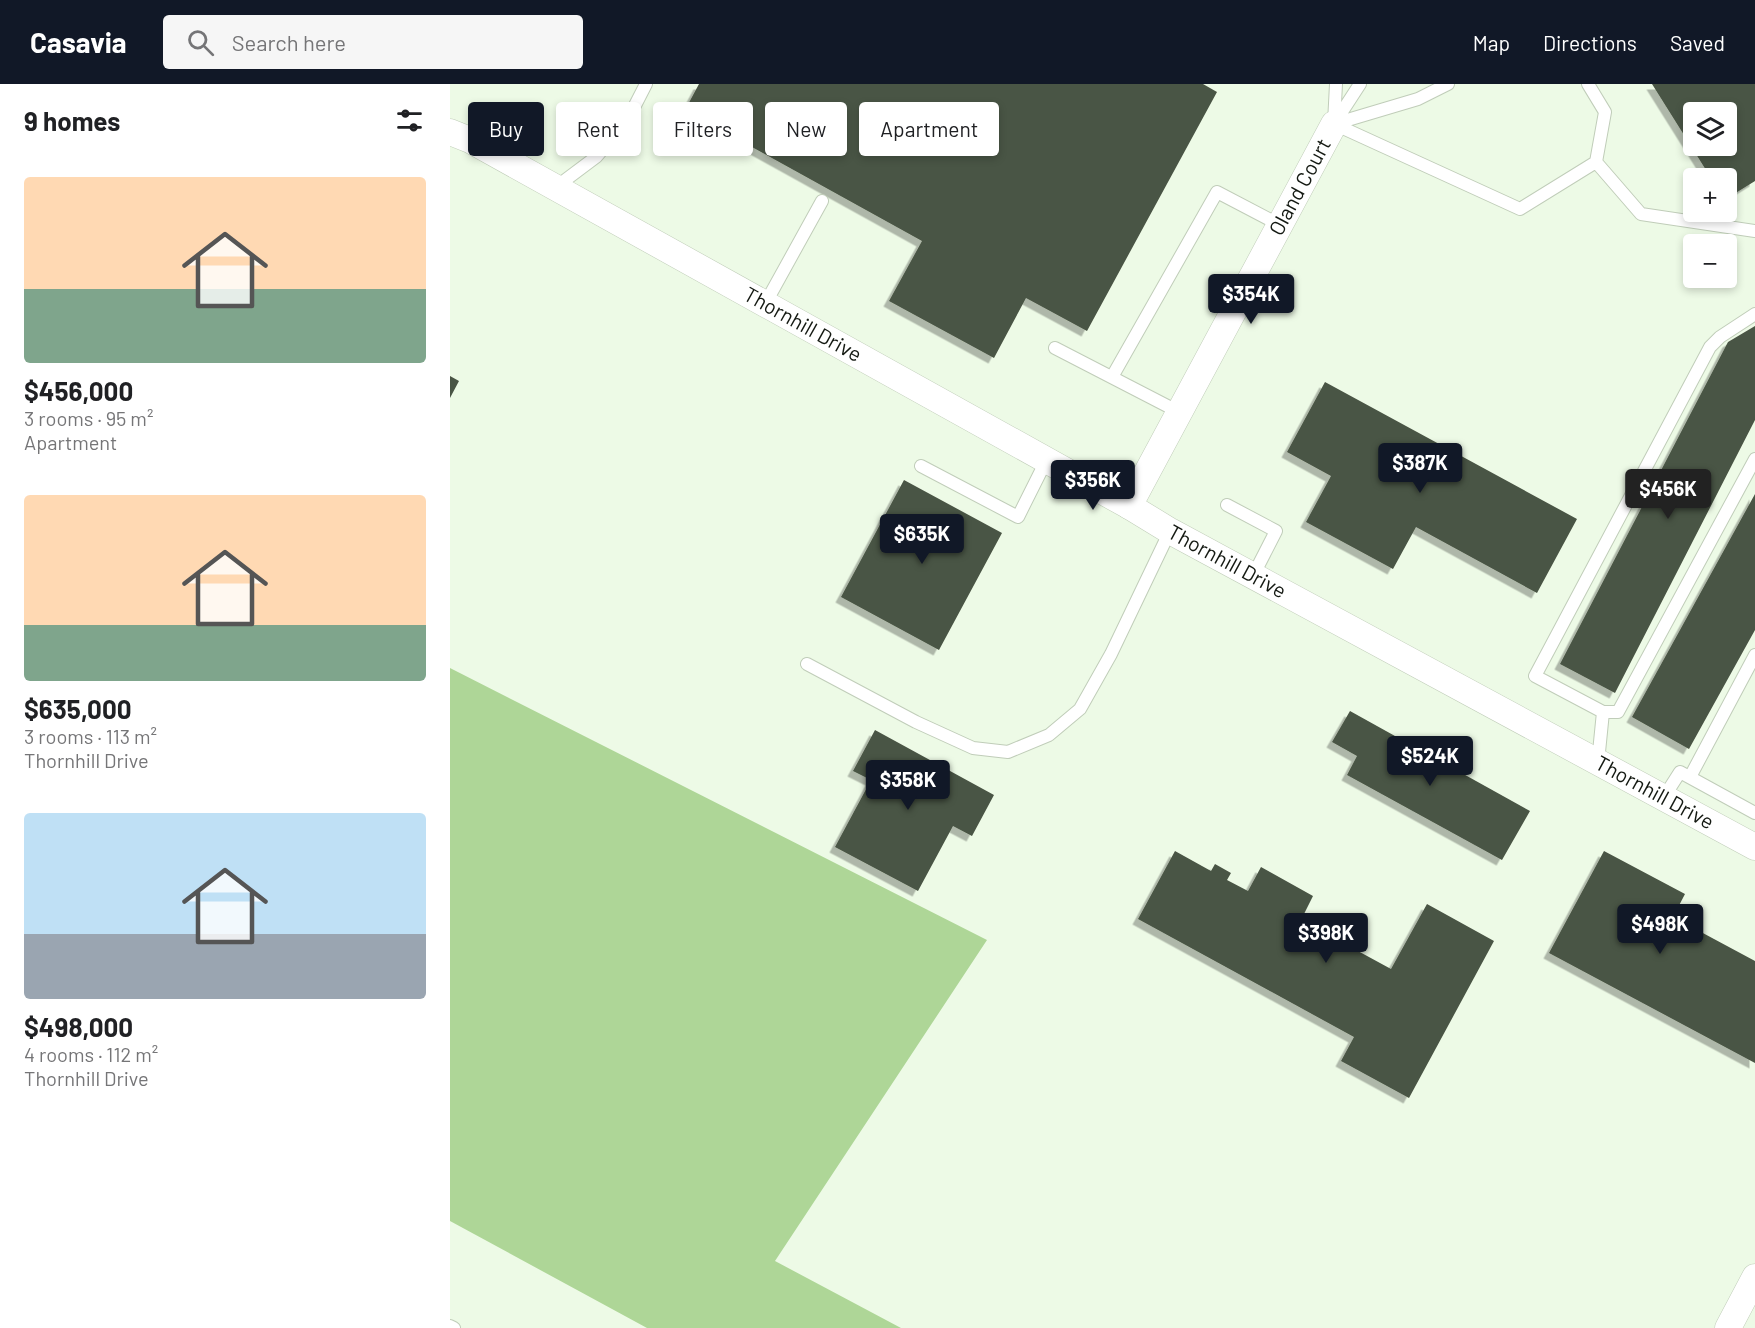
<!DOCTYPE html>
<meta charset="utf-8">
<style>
body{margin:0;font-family:Barlow,sans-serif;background:#f6f6f6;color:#202124;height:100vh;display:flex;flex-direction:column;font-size:22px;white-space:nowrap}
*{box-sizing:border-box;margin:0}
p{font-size:20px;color:#757577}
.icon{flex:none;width:33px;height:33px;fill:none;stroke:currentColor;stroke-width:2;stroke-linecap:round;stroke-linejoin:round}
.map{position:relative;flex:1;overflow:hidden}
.details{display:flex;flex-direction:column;background:#fff;width:450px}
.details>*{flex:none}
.banner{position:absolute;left:18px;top:18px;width:570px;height:54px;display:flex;gap:12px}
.fabs{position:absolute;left:1233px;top:18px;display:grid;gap:12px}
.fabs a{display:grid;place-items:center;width:54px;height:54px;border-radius:6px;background:#fff;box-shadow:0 3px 9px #0003;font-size:30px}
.price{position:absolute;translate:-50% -51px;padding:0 14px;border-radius:6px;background:#111827;color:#fff;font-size:20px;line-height:39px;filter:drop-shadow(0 2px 3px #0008)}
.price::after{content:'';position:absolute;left:50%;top:36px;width:18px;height:14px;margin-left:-9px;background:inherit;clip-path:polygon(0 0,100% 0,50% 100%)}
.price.on{background:#222;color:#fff}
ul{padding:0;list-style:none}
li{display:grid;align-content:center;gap:12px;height:318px;padding:0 24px}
li span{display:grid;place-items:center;height:186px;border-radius:6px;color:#555}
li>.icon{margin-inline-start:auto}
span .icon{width:108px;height:108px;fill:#fffc;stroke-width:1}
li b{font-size:26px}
h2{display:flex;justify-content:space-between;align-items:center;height:72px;padding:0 24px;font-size:26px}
.tag{padding:0 21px;border-radius:6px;background:#fff;box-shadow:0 3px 9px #0003;font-size:21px;line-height:54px}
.tag.on{background:#111827;color:#fff}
header{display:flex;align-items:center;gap:36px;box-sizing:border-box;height:84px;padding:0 30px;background:#111827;color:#fff}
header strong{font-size:28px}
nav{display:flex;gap:33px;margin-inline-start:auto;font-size:21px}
.search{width:420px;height:54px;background:#f6f6f6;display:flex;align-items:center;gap:15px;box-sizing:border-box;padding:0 21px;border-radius:6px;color:#757577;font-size:22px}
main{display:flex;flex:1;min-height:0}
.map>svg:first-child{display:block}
</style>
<header>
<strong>Casavia</strong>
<div class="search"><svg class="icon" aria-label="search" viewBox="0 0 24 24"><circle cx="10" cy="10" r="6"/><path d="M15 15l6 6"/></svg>Search here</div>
<nav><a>Map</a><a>Directions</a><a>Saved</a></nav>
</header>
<main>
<section class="details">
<h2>9 homes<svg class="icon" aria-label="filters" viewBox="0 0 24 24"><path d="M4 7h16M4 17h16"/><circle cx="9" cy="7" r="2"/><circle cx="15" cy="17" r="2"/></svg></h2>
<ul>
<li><span style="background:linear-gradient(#ffd9b3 60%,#7fa58c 0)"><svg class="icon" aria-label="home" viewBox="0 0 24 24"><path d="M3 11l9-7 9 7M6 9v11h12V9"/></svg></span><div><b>$456,000</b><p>3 rooms · 95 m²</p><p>Apartment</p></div></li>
<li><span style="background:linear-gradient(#ffd9b3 70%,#7fa58c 0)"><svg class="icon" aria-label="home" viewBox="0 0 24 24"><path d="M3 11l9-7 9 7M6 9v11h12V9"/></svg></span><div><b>$635,000</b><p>3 rooms · 113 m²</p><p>Thornhill Drive</p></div></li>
<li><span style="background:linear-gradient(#bfe0f5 65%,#9aa5b1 0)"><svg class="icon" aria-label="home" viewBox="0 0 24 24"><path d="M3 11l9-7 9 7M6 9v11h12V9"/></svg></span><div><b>$498,000</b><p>4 rooms · 112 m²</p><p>Thornhill Drive</p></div></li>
</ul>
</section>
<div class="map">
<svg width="1305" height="1244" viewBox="0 0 1305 1244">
<defs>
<filter id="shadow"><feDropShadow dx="-5.5" dy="5.5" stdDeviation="0" flood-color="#0004"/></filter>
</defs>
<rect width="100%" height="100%" fill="#edfae6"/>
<path fill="#aed697" d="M0,584L537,856L325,1177L451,1244H197L0,1137Z"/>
<path fill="#4a5444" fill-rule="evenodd" filter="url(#shadow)" d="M249,0H753L767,8L637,247L576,214L544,274L439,217L472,157L235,26Z
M1202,0H1305V97L1276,115V94H1261ZM1244,28H1276V62H1244Z
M1305,242V336L1165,609L1110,580L1278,258Z
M0,292L9,297L0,314Z
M875,298L1127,435L1087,509L966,443L943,485L856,438L881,392L837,368Z
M454,396L552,449L489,566L391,513Z
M1305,410V546L1239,665L1182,633Z
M900,627L1080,727L1052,776L897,691L907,672L882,658Z
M425,646L544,711L522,752L503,742L468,807L385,763L421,696L403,687Z
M725,767L761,787L765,780L781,789L777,796L798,807L811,783L863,812L851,836L941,885L977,820L1044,857L959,1014L891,977L904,953L688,835Z
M1154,767L1235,810L1223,833L1305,877V979L1099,869Z"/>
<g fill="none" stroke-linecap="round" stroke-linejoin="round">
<g stroke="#c0cdb9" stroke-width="14">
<path id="lane" d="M1138,0L1155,28L1146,78L1191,130L1305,147
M884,39L886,0
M884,40L1070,125L1146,78
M884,40L968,15L998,0
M884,40L910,0
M106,103L146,73L177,37L196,0
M315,220L372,117
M605,264L729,328
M662,293L767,108L830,141
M471,382L568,433L596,377
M777,421L826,447L804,490
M357,580L466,638L523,664L558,668L599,651L630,625L661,570L720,447
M1153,628H1168L1305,375
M1148,678L1153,628L1085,592L1260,263L1270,253L1305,230
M1240,693L1305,571
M1214,713L1230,688L1305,729
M0,1242L4,1244"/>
</g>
<g stroke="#c0cdb9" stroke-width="27">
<g id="street">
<path id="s1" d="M0,48L20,56L679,422L720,447L1305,763"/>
<path id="s2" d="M679,422L884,40"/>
<path d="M1278,1244L1305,1193"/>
</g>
</g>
<use href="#lane" stroke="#fff" stroke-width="12"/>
<use href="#street" stroke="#fff" stroke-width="26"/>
</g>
<g text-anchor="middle" stroke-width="6" stroke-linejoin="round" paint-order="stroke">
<g font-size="21" fill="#141912" stroke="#edfae6">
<text dy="7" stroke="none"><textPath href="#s2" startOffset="362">Oland Court</textPath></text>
<text dy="7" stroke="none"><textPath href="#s1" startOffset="402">Thornhill Drive</textPath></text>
<text dy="7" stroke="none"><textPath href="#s1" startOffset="888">Thornhill Drive</textPath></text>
<text dy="7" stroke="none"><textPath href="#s1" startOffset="1374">Thornhill Drive</textPath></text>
</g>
</g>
</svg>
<div class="fabs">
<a><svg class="icon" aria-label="layers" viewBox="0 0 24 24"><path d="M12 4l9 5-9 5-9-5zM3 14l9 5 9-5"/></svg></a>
<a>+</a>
<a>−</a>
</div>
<b class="price" style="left:801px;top:241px">$354K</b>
<b class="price" style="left:970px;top:410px">$387K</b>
<b class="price" style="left:643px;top:427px">$356K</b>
<b class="price on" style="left:1218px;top:436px">$456K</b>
<b class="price" style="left:472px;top:481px">$635K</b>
<b class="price" style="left:980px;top:703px">$524K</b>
<b class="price" style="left:458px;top:727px">$358K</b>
<b class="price" style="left:1210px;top:871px">$498K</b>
<b class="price" style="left:876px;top:880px">$398K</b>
<div class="banner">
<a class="tag on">Buy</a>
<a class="tag">Rent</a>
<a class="tag">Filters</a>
<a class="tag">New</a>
<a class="tag">Apartment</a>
</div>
</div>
</main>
